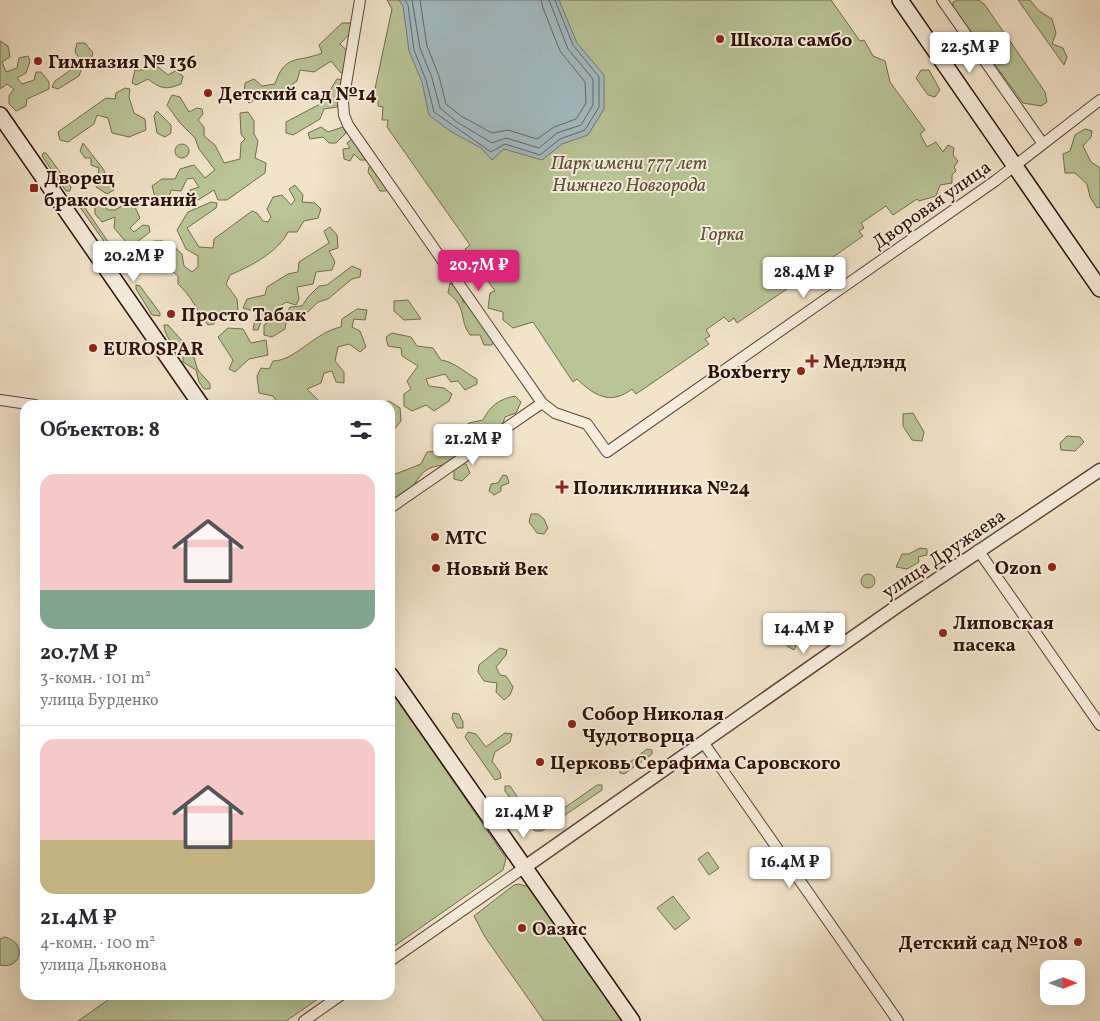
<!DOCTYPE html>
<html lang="ru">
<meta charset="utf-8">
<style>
body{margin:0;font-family:Vollkorn,serif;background:#f2f2f3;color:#2b2b33;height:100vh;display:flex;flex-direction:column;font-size:19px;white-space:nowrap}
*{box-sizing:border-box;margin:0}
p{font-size:16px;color:#7c7c81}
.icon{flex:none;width:28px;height:28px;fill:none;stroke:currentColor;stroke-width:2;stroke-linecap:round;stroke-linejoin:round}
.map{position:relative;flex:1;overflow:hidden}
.drawer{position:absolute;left:20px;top:400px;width:375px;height:600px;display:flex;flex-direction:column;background:#fff;border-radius:15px;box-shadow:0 5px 20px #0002}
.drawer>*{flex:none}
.needle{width:32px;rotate:90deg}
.controls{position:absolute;left:1040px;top:960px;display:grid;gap:10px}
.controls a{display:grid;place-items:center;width:45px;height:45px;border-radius:10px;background:#fff;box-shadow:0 5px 20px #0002;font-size:25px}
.price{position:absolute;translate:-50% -42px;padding:0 11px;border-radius:5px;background:#fff;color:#222;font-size:16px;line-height:32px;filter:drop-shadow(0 1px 2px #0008)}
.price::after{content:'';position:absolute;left:50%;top:30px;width:15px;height:11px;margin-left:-8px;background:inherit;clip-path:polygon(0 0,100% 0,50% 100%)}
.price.current{background:#db2777;color:#fff}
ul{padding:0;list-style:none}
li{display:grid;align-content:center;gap:10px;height:265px;padding:0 20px}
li+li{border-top:1px solid #e1e1e2}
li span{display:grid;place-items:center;height:155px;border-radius:15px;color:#555}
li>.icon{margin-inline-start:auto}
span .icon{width:90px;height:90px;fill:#fffc;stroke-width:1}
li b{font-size:21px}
h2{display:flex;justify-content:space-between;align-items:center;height:60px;padding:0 20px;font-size:21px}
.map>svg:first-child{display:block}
</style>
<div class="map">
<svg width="1100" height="1021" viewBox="0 0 1100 1021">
<rect width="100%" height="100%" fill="#f1e4ca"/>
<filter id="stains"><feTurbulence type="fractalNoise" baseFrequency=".004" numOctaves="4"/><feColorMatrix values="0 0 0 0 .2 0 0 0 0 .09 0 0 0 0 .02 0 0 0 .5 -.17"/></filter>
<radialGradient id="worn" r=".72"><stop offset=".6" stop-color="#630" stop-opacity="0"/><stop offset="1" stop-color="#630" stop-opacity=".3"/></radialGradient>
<path fill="#b9c497" stroke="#736b4f" d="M387,0H831L860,41L864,40L873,56L885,61L890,82L925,130L920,134L927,147L936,142L943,152L948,145L954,148L953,155L958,161L954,167L956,171L952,175V183L940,185L936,196L919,201L917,199L893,215L886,206L861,223L864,228L859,231L863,236L816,269L812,264L807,268L803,262L784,275L788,281L784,285L787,289L737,323L734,318L729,322L724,317L706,330L710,336L705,339L709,344L636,394L632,389C610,406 594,395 577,379L573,382L533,322L513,328L503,320V312L488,308L490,293L495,291L465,249L470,245L387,127L388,120H382L383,107L378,106V100L373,98L392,9Z
M958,0H979L985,5L1045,92L1047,102L1041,106L1023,103L953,7V2Z
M1018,0H1030L1039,11L1052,19L1056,33L1052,44L1063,48L1067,57L1064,65Z
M342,23H351V32L340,44L351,54L348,71L341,73L331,61L314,72L300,70L297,81L270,101L260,97L249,103L244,98L245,83L254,79L262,86L275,84C285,53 298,63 322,53L319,45Z
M0,41L8,46L10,57L2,62L6,72L17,68L19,58L28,56L30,61L26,73L17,78L22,84L34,80L36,72H41L49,82V89L27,99L26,106L16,111L9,104V96L14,89L7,84L0,89Z
M77,43H85L93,53L89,65L82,68L79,76L58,89L52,87L55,81L82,62L75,52Z
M152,62L168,75L175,71L183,76L181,84C166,90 161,89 148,79L136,85L132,83L135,70H144Z
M921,70H929L940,90L935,97L928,95L916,78Z
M337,79L346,80L337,107L324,109L320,119L293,135L286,133V122L322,103Z
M125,88L130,89L129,97L134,113L145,119L146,130L129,137L112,133L108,118L97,115L94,124L68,142L60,140L58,132L106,98L115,99L116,93Z
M172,95L180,97L189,112L197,108L202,109L203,114L198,120L204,127V136L215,145L224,163L240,159L241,143L245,139L241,134L240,113L248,112L254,121V134L258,141L255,158L266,163L265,173L227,200H218L214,190L198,200L191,197L190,190L199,187L193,178L187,179L181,191L171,190L169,198L155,197L152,186L162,179H175L180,169L194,165L205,178L215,170L199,149L195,138L180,123L167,105Z
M157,111L171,125V133L165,137L157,133L154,116Z
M321,127L328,132L343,127L346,133L336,143H329L323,137L310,139L308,133Z
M1085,129L1092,131L1091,137L1083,146L1091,162L1100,168V207L1097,208L1090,197L1087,184L1075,173H1065L1063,154L1070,151L1075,135Z
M352,139L366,160H360L354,154L350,161L344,159L343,149L350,148L347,143Z
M83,143L104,170L105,177L113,182L114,190L107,194L96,187L99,168L91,165V158H85L80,151Z
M175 151a7 7 0 1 1 14 0a7 7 0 1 1-14 0Z
M43,153H46L71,187L70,191H66L42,156Z
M369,167H375L388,186L386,191H380L368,172Z
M295,185L303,195L302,202L315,203L321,209L318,218L304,221L297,232H288C277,253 251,266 230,275L226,284L237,299L238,310L228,316L217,315L214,324L208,325C198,312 190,294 178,284V276L161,262L160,254H148L147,247L154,241H163L166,247L173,246L182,254L184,266L192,272L198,267V256L186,249L177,230L188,212L211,202L217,203L216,208L187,228L199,247L213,248L214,239L252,211L257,213L263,221L268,222L271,217L267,209L273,197L282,195L291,205L295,200L289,189Z
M77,199H79L117,255L113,254L77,203Z
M101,200L108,210H115L125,204L135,207L140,218L130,228L134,232L143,225L149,226L150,232L137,242H126L114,228L115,217L102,222L95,214V201Z
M330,227L337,235L338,248L329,251L335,262L332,270L316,272L313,284L297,287L299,299L296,305L286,302L262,319L258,330H253L256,312L243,308L247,299L265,295L267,287L288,274L298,272L299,262L329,243L324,231Z
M352,266L361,270L360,277L352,279L328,299L318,302L308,312L297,314L286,323L285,329L272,337L264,335V325L275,318L283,321L290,307L302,306L308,297L319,286L327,285Z
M450,283L460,289L463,302L472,306L494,338L492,345H484L480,335H470C458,318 468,308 448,293Z
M136,285L140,286L160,313V316L152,315L136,289Z
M408,300L421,319L404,320L394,311V301Z
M357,309L367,310L365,320L354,319L352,327L360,331L366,347L360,352L349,344L338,347L335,361L344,372V383L336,382L332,371L324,373L321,383L307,389L323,405H279L273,396L259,393L257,376L261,368L269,369L273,361C295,361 315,332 341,327L342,319Z
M164,325H168L184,343V349C195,353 194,359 197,368C199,373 207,379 210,384V389H204L199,382L196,370L183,362V354C175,349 164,335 164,325Z
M228,328L243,329L251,343L266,340L268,355L249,359L235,372L229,369L233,360L218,337Z
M392,333L411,337L417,346L433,348L441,360C455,362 465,373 477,379V384L465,390L458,381L451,382L445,374L426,379L429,386L444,388L452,394L449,401L434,411L426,405L412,411L404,406V394L411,389L407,381L418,366L402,356L401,348L388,346L386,337Z
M515,396L521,402L516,413L505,417L501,429L494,433L483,432L470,440L469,450H460L455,455L457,464H466L470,473L462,481L454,479V472L450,465C413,465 423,484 399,500L392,497L390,499L393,475L421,464L427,452L439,451L446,440L456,438L458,431L469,423L483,420C490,406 499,399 515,396Z
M389,401L400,408L401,421L392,432L390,431V405H380Z
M913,413L924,432L922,441L912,440L903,426V414Z
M1067,436L1080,437L1084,442L1075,451L1061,450L1060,443Z
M503,475L507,476L509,483L501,486V491L494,495L489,491L491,484L498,483Z
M531,514H538L544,519L548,528L544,534L537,533L529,522Z
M920,548L927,549V555L918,557L919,562L907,569L896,567L902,554H909Z
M861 581a7 7 0 1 1 14 0a7 7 0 1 1-14 0Z
M822 619a6 6 0 1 1 12 0a6 6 0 1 1-12 0Z
M772,617H778L789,627V636L796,639V646L794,650L787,646L786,639L782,640L771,624Z
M500,648L507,650L506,655L496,667L500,675L506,676L513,687L510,695L504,700L496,692L497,683L484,681L478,672L479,665Z
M390,689L506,858L503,870L390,949Z
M453,713L459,714L463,722V728H457L452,718Z
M468,732L476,734L486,747L505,733L512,734L510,742L495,752L492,761L500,772L501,778L495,780L465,737Z
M647,749L652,750V754L624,774L620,773V770Z
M597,785H602V790L565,815H560V811Z
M505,786H510L534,822L554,818L555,822L542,831H535L505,791Z
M708,852L719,868L709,875L698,859Z
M519,884L529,887L623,1021H544L485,937L474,916L514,885Z
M673,896L690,918L675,930L657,908Z
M5,937C28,943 21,970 0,965V939Z
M115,995H324L286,1021H78Z"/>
<path fill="#a1bbc2" stroke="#737777" d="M399,0H559L577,43L604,75V109L588,135L562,144L542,160L504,149L492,160L481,148L450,131L429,115L422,82L409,51L403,6Z"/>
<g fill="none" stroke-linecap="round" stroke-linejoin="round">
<path stroke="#676664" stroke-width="1" d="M405,0L408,5L414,50L426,80L434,112L491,152L505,144L540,155L560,139L585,130L599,107V77L573,45L555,0
M412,0L420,48L432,78L440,108L457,122L492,143L506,138L539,148L557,133L581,125L593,105V79L568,49L549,0
M420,0L427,46L439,76L446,104L461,116L492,133L508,130L537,139L554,127L576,119L586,103L585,82L560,51L543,8L541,0"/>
<g stroke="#5e4638" stroke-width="12">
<path id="minor" d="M360,0L343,102L344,115L348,125L542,403L555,413L587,424L607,452L995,181L1100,100
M942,0L1043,144
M0,400L35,405
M390,508L542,403
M978,550L1100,725
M703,742L898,1021
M390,961L525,867
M304,1021L341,995"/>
</g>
<g stroke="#5e4638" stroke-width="15">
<path id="tertiary" d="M525,867L899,605L1100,470"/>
</g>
<g stroke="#2d1207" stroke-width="18">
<path id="secondary" d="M900,0L1100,289
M0,115L201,405
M390,675L632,1021"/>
</g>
<use href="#minor" stroke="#f6eddd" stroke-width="10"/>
<use href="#tertiary" stroke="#f6eddd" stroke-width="12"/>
<use href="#secondary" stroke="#f6eddd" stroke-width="15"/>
</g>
<g fill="#8f2418" stroke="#f6eddd" stroke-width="2">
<circle cx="720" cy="39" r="5"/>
<circle cx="38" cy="61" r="5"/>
<circle cx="208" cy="93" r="5"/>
<rect x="29" y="183" width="10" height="10" rx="2.5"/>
<circle cx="171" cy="314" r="5"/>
<circle cx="93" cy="348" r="5"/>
<path d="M809.5 353.5h5v5h5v5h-5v5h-5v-5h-5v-5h5z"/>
<circle cx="801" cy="371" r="5"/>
<path d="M559.5 479.5h5v5h5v5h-5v5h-5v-5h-5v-5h5z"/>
<circle cx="435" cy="537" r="5"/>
<circle cx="1052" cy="567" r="5"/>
<circle cx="436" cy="568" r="5"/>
<circle cx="943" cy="633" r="5"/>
<circle cx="572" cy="724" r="5"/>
<circle cx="540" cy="762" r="5"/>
<circle cx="522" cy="928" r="5"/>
<circle cx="1078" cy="942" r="5"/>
</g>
<g text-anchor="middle" stroke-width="4" stroke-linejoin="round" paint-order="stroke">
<g font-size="19" font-weight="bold" fill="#2d1207" stroke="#f6eddd" text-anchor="start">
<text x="730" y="46">Школа самбо</text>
<text x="48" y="68">Гимназия № 136</text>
<text x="218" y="100">Детский сад №14</text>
<text x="44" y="184">Дворец<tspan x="44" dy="22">бракосочетаний</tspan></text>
<text x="181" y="321">Просто Табак</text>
<text x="103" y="355">EUROSPAR</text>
<text x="823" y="368">Медлэнд</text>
<text x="791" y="378" text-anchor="end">Boxberry</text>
<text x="573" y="494">Поликлиника №24</text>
<text x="445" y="544">МТС</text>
<text x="1042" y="574" text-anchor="end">Ozon</text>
<text x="446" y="575">Новый Век</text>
<text x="953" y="629">Липовская<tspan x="953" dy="22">пасека</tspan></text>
<text x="582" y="720">Собор Николая<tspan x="582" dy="22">Чудотворца</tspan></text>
<text x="550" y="769">Церковь Серафима Саровского</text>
<text x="532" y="935">Оазис</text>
<text x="1068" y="949" text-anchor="end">Детский сад №108</text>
</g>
<g font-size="19" font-style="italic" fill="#5e5039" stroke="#f6eddd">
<text x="629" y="169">Парк имени 777 лет<tspan x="629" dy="22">Нижнего Новгорода</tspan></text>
<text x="722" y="240">Горка</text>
</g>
<g font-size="19" fill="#2d1207" stroke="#f6eddd">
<text transform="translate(931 204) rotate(-35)" y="7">Дворовая улица</text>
<text transform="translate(943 553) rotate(-34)" y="7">улица Дружаева</text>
</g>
</g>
<rect width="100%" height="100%" filter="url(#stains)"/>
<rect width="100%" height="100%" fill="url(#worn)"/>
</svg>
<div class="controls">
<a><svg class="needle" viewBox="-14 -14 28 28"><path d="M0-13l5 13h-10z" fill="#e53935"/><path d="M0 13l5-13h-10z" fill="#7c7c81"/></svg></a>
</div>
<b class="price" style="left:970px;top:74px">22.5M ₽</b>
<b class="price" style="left:134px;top:283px">20.2M ₽</b>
<b class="price current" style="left:479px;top:292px">20.7M ₽</b>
<b class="price" style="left:804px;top:299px">28.4M ₽</b>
<b class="price" style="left:473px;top:466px">21.2M ₽</b>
<b class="price" style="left:804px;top:655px">14.4M ₽</b>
<b class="price" style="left:524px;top:839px">21.4M ₽</b>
<b class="price" style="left:790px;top:889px">16.4M ₽</b>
<section class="drawer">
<h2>Объектов: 8<svg class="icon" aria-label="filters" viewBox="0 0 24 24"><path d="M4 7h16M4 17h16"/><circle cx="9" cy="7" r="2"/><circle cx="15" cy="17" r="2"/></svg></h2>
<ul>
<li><span style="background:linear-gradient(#f6c9c9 75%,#7fa58c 0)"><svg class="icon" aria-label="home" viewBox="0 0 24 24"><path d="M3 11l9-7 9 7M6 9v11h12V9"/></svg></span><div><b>20.7M ₽</b><p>3-комн. · 101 m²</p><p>улица Бурденко</p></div></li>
<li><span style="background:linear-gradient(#f6c9c9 65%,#c2b280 0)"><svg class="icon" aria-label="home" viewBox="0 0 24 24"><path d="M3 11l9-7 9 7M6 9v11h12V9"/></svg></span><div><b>21.4M ₽</b><p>4-комн. · 100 m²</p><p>улица Дьяконова</p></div></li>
</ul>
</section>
</div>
